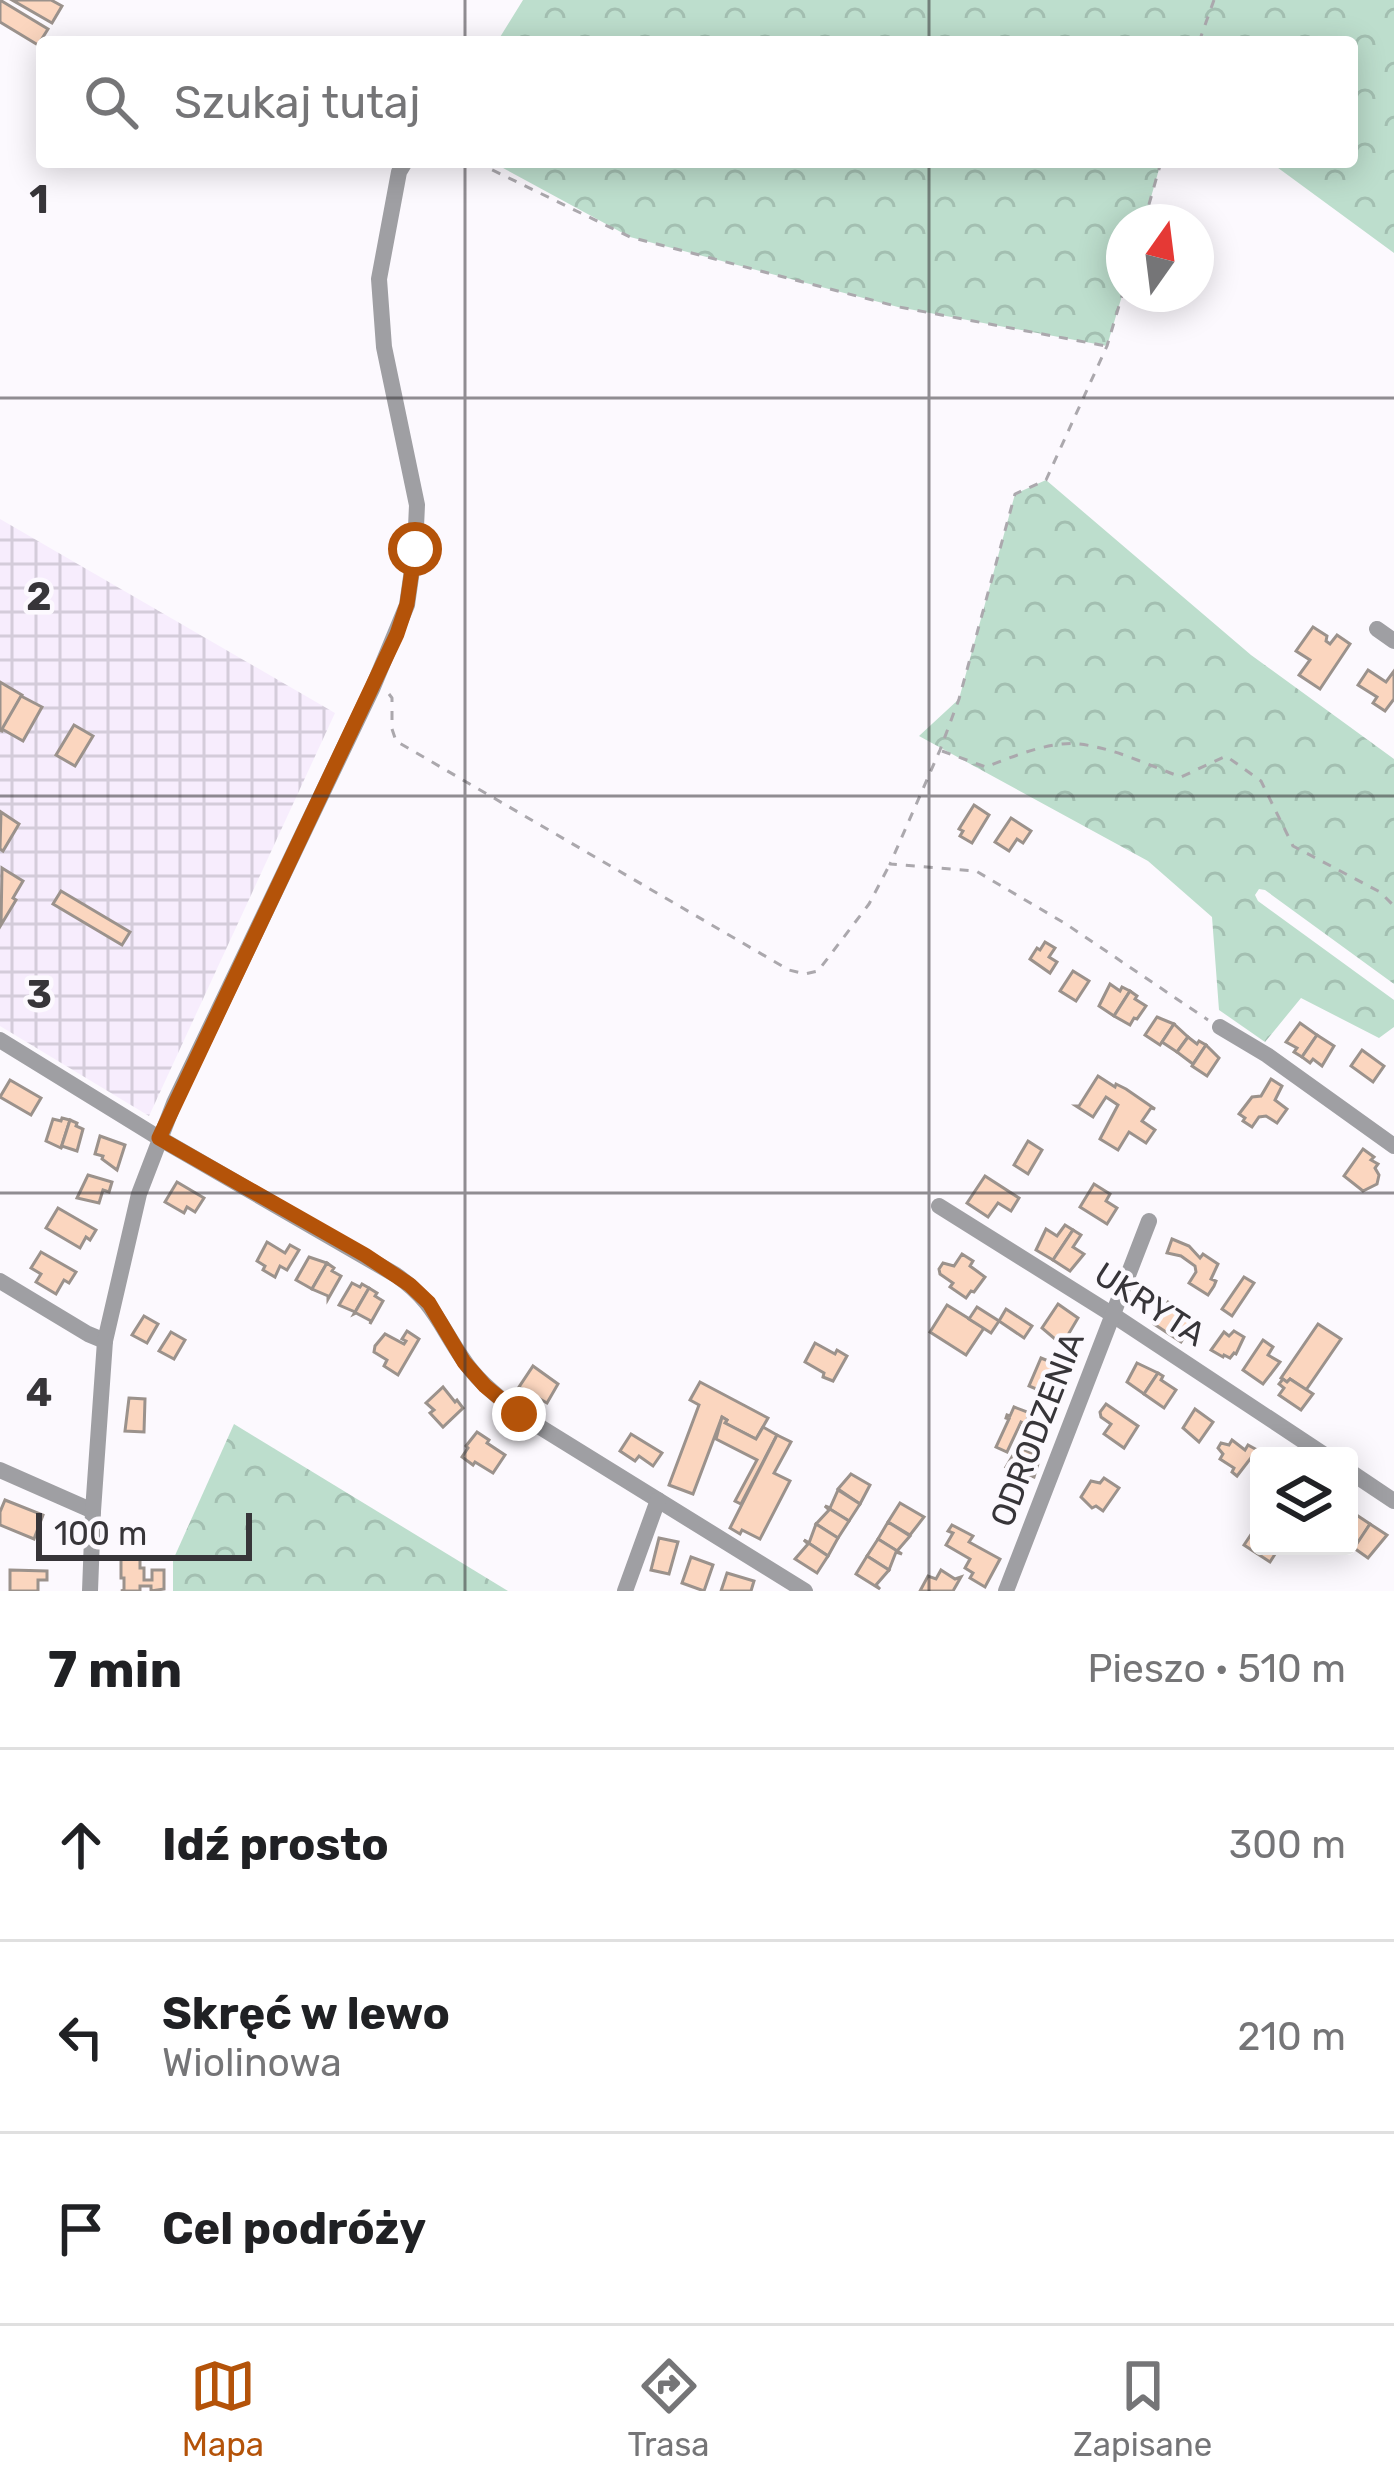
<!DOCTYPE html>
<html lang="pl">
<head>
<meta charset="utf-8">
<style>
	:root { --surface:#fff; --page:#f6f6f6; --text:#202124; --muted:#757577; --line:#e0e0e0; --accent:#b45309 }
	body { margin:0; font-family:Rubik,sans-serif; background:var(--page); color:var(--text) }
	.controls { position:absolute; right:36px; bottom:36px; display:grid; overflow:hidden; border-radius:12px; box-shadow:0 6px 30px #0003 }
	.controls button { width:108px; height:108px; display:grid; place-items:center; padding:0; border:0; border-bottom:3px solid var(--line); background:var(--surface); color:var(--text); font:60px sans-serif }
	.compass { position:absolute; left:1106px; top:204px; width:108px; height:108px; border-radius:50%; background:var(--surface); box-shadow:0 6px 30px #0003; rotate:14deg }
	.scale { position:absolute; left:36px; bottom:30px; width:216px; box-sizing:border-box; padding-left:12px; border:6px solid #373539; border-top:0; font-size:33px; line-height:42px; white-space:nowrap; color:#373539; -webkit-text-stroke:9px #fcf9fe; paint-order:stroke }
	.stop { position:absolute; width:36px; height:36px; margin:-27px; border:9px solid #b45309; border-radius:50%; background:#fff }
	.stop.end { background:#b45309; border-color:#fff; box-shadow:0 3px 12px #0008 }
	.list { margin:0; padding:0; list-style:none }
	h2 { display:flex; justify-content:space-between; align-items:center; height:156px; margin:0; padding:0 48px; font-size:51px }
	h2 small { font-size:39px; font-weight:400; color:var(--muted) }
	.list li { display:grid; grid-template-columns:78px 1fr auto; gap:36px; align-items:center; box-sizing:border-box; height:192px; padding:0 48px; border-top:3px solid var(--line) }
	.list b { display:block; font-size:45px; white-space:nowrap }
	.list p { margin:0; font-size:39px; white-space:nowrap; color:var(--muted) }
	.list em { font-size:39px; font-style:normal; color:var(--muted) }
	.icon { flex:none; width:66px; height:66px; fill:none; stroke:currentColor; stroke-width:2; stroke-linecap:round; stroke-linejoin:round }
	.map { position:relative; flex:none; width:1394px; height:1591px; overflow:hidden }
	.search { position:absolute; background:var(--surface); box-shadow:0 6px 30px #0003; left:36px; right:36px; top:36px; height:132px; display:flex; align-items:center; gap:30px; box-sizing:border-box; padding:0 42px; border-radius:12px; color:var(--muted); font-size:45px }
	.sheet { height:732px; background:var(--surface) }
	nav { display:flex; justify-content:space-around; align-items:center; box-sizing:border-box; height:168px; border-top:3px solid var(--line); background:var(--surface); font-size:33px; color:var(--muted) }
	nav a { display:grid; justify-items:center; gap:6px }
	nav .on { color:var(--accent) }
	.map>svg:first-child { display:block }
	.industrial { fill:url(#industrial-grid) }
	.forest { fill:url(#forest-crowns) }
	.building { fill:#fbd6bf; stroke:#9b928c; stroke-width:3 }
	.lines { fill:none; stroke-linecap:round; stroke-linejoin:round }
	.path { stroke:#aba8ad; stroke-width:3; stroke-dasharray:9 9; stroke-linecap:butt }
	.street { stroke:#9f9fa3; stroke-width:16 }
	.route { stroke:#b45309; stroke-width:15 }
	.grid { fill:none; stroke:#373539; stroke-width:3; stroke-opacity:0.55 }
	.labels { text-anchor:middle; dominant-baseline:central; stroke-width:9; stroke-linejoin:round; paint-order:stroke }
	.street-label { font-size:33px; fill:#373539; stroke:#fcf9fe }
	.grid-label { font-size:39px; text-anchor:middle; font-weight:bold; fill:#373539; stroke:#fcf9fe; stroke-width:9; stroke-linejoin:round; paint-order:stroke }
</style>
</head>
<body>
<div class="map">
<svg width="1394" height="1591" viewBox="0 0 1394 1591">
	<defs>
		<pattern id="industrial-grid" width="8" height="8" patternUnits="userSpaceOnUse" patternTransform="scale(3)"><rect width="8" height="8" fill="#f7edfd"/><path d="M0 4h8M4 0v8" fill="none" stroke="#d4ccda"/></pattern>
		<pattern id="forest-crowns" width="20" height="18" patternUnits="userSpaceOnUse" patternTransform="scale(3)"><rect width="20" height="18" fill="#bddecd"/><path d="M2 6a3 3 0 1 1 6 0M12 15a3 3 0 1 1 6 0" fill="none" stroke="#a3bfb1"/></pattern>
	</defs>
	<rect width="100%" height="100%" fill="#fcf9fe"/>
	<polygon class="industrial" points="0,519 335,713 149,1116 0,1026"/>
	<g class="forest">
		<polygon points="523,0 1394,0 1394,253 1270,162 1352,162 1352,42 497,42"/>
		<polygon points="492,162 1161,162 1144,222 1124,222 1124,289 1107,346 898,307 630,237"/>
		<polygon points="1046,480 1251,655 1394,759 1394,984 1265,890 1259,889 1255,895 1258,901 1394,1000 1394,1027 1379,1038 1301,998 1265,1042 1219,1010 1212,917 1148,861 919,736 959,699 1015,494"/>
		<polygon points="234,1424 508,1591 173,1591 173,1560"/>
	</g>
	<g class="building">
		<polygon points="0,0 48,29 38,45 0,22"/>
		<polygon points="12,0 51,0 62,6 52,23"/>
		<polygon points="1313,627 1327,636 1326,641 1330,644 1337,635 1350,644 1320,689 1299,675 1310,660 1296,651"/>
		<polygon points="1368,670 1386,682 1394,671 1394,699 1385,711 1373,703 1377,697 1358,685"/>
		<polygon points="0,682 22,695 2,731 0,730"/>
		<polygon points="21,696 42,707 23,741 2,729"/>
		<polygon points="74,725 93,736 75,766 56,755"/>
		<polygon points="974,805 989,815 972,843 960,836 963,831 959,829"/>
		<polygon points="1,812 19,824 3,851 0,849"/>
		<polygon points="1011,818 1031,831 1023,843 1017,839 1009,851 995,842"/>
		<polygon points="2,868 23,881 13,898 16,900 1,925"/>
		<polygon points="61,891 130,932 122,945 53,904"/>
		<polygon points="1045,942 1055,948 1049,957 1057,962 1050,973 1030,959 1037,948 1040,950"/>
		<polygon points="1073,971 1089,981 1076,1001 1060,991"/>
		<polygon points="1110,984 1120,991 1122,987 1130,991 1114,1016 1099,1006"/>
		<polygon points="1130,991 1137,996 1135,999 1146,1006 1137,1019 1134,1018 1130,1025 1114,1016"/>
		<polygon points="1157,1017 1174,1024 1160,1045 1145,1035"/>
		<polygon points="1300,1023 1317,1035 1302,1057 1294,1052 1297,1048 1286,1042"/>
		<polygon points="1174,1024 1188,1037 1177,1052 1162,1042"/>
		<polygon points="1317,1035 1334,1046 1322,1066 1313,1059 1310,1063 1302,1057"/>
		<polygon points="1188,1037 1197,1044 1199,1041 1206,1045 1193,1064 1177,1052"/>
		<polygon points="1206,1045 1219,1058 1207,1076 1192,1066"/>
		<polygon points="1362,1050 1384,1066 1373,1082 1351,1066"/>
		<polygon points="1098,1076 1115,1087 1116,1084 1126,1089 1155,1109 1151,1108 1142,1121 1155,1130 1146,1143 1129,1132 1118,1150 1100,1139 1118,1105 1106,1097 1093,1117 1076,1106 1079,1106"/>
		<polygon points="1271,1079 1282,1086 1275,1100 1287,1109 1277,1123 1266,1116 1259,1117 1252,1127 1243,1121 1245,1118 1239,1114 1252,1097 1261,1096"/>
		<polygon points="10,1080 41,1098 31,1115 0,1097"/>
		<polygon points="62,1118 70,1120 61,1148 46,1141 53,1119 61,1121"/>
		<polygon points="70,1120 77,1123 76,1126 83,1129 77,1151 62,1146 61,1148"/>
		<polygon points="100,1136 125,1145 117,1170 102,1159 103,1156 95,1154"/>
		<polygon points="1028,1141 1042,1150 1028,1174 1014,1165"/>
		<polygon points="1363,1149 1374,1157 1371,1160 1378,1164 1375,1168 1379,1175 1377,1184 1363,1191 1344,1176"/>
		<polygon points="88,1175 112,1182 109,1192 103,1190 99,1203 77,1198"/>
		<polygon points="985,1176 1019,1198 1011,1211 998,1203 988,1217 967,1203"/>
		<polygon points="177,1182 204,1198 195,1212 187,1207 184,1213 165,1202"/>
		<polygon points="1094,1184 1110,1194 1106,1201 1117,1208 1107,1224 1080,1207"/>
		<polygon points="58,1208 96,1230 90,1240 86,1237 80,1248 46,1228"/>
		<polygon points="1065,1225 1073,1230 1053,1260 1036,1250 1046,1229 1057,1236"/>
		<polygon points="1073,1230 1081,1235 1073,1247 1084,1254 1070,1271 1053,1260"/>
		<polygon points="1172,1239 1189,1246 1200,1258 1203,1254 1218,1264 1211,1279 1216,1281 1214,1286 1208,1295 1189,1283 1196,1272 1195,1266 1181,1256 1167,1253"/>
		<polygon points="267,1242 285,1253 290,1245 299,1250 287,1270 280,1266 275,1277 263,1270 265,1266 257,1261"/>
		<polygon points="41,1252 76,1272 69,1283 64,1280 56,1294 36,1282 41,1274 31,1268"/>
		<polygon points="962,1254 973,1261 970,1266 985,1277 974,1292 971,1291 966,1298 950,1287 953,1283 940,1274 939,1269 943,1263 954,1266"/>
		<polygon points="309,1257 327,1263 312,1289 296,1280"/>
		<polygon points="327,1263 334,1268 332,1271 341,1276 328,1299 328,1296 312,1289"/>
		<polygon points="1244,1277 1254,1283 1232,1316 1222,1309"/>
		<polygon points="352,1283 360,1287 362,1284 369,1288 354,1314 355,1312 339,1305"/>
		<polygon points="369,1288 377,1293 375,1296 383,1301 370,1324 371,1321 356,1313 354,1314"/>
		<polygon points="1168,1302 1195,1320 1181,1342 1154,1324"/>
		<polygon points="1058,1304 1078,1318 1062,1345 1042,1328"/>
		<polygon points="947,1305 984,1328 966,1355 930,1332"/>
		<polygon points="977,1307 999,1321 991,1333 969,1319"/>
		<polygon points="1006,1309 1032,1326 1024,1338 999,1321"/>
		<polygon points="144,1316 158,1324 147,1343 132,1335"/>
		<polygon points="1318,1324 1341,1339 1306,1390 1290,1379 1287,1382 1281,1378"/>
		<polygon points="407,1331 419,1339 398,1375 384,1366 387,1360 374,1352 375,1346 385,1334 404,1344 406,1341 402,1339"/>
		<polygon points="1234,1331 1244,1337 1236,1354 1234,1353 1230,1358 1224,1355 1223,1357 1211,1350 1224,1332 1229,1336"/>
		<polygon points="171,1332 185,1340 174,1359 159,1351"/>
		<polygon points="1263,1340 1273,1347 1268,1355 1280,1362 1263,1384 1243,1370"/>
		<polygon points="815,1343 835,1354 837,1350 847,1356 833,1381 823,1377 824,1373 805,1362"/>
		<polygon points="1041,1358 1051,1362 1049,1366 1058,1370 1048,1394 1029,1386"/>
		<polygon points="1137,1363 1158,1373 1144,1394 1127,1382"/>
		<polygon points="533,1366 558,1384 547,1403 519,1387"/>
		<polygon points="1158,1373 1163,1376 1161,1380 1176,1390 1164,1408 1144,1394"/>
		<polygon points="1283,1379 1287,1382 1290,1379 1313,1394 1301,1410 1279,1395 1284,1388 1279,1384"/>
		<polygon points="700,1382 768,1418 756,1439 725,1423 727,1420 722,1417 693,1494 669,1485 699,1405 690,1400"/>
		<polygon points="443,1387 455,1402 457,1400 463,1408 443,1427 430,1413 434,1410 426,1403"/>
		<polygon points="129,1398 145,1399 144,1432 125,1431"/>
		<polygon points="1106,1404 1138,1426 1124,1448 1104,1434 1111,1424 1101,1417 1100,1412"/>
		<polygon points="1014,1407 1030,1413 1025,1424 1021,1422 1007,1452 996,1447 1009,1419 1006,1418 1007,1415 1010,1416"/>
		<polygon points="1195,1409 1213,1422 1199,1442 1183,1428"/>
		<polygon points="722,1417 727,1420 725,1423 756,1439 763,1427 777,1435 741,1504 735,1501 757,1460 716,1439"/>
		<polygon points="477,1432 489,1440 487,1443 505,1455 493,1473 475,1462 473,1465 462,1457 468,1448 466,1446"/>
		<polygon points="631,1434 662,1453 653,1466 639,1456 635,1461 620,1451"/>
		<polygon points="777,1435 791,1442 774,1473 790,1481 760,1539 742,1530 740,1534 730,1528"/>
		<polygon points="1232,1440 1245,1450 1248,1445 1257,1450 1237,1476 1232,1472 1234,1468 1220,1459 1223,1454 1218,1448 1221,1443 1229,1445"/>
		<polygon points="1018,1447 1040,1457 1034,1477 1006,1467"/>
		<polygon points="851,1474 870,1485 860,1504 838,1489"/>
		<polygon points="1104,1478 1119,1488 1103,1511 1096,1506 1092,1508 1081,1497 1091,1481 1100,1483"/>
		<polygon points="838,1490 860,1504 849,1521 825,1506 830,1508"/>
		<polygon points="5,1500 43,1515 34,1539 0,1525 0,1512"/>
		<polygon points="900,1503 924,1517 910,1535 888,1522"/>
		<polygon points="825,1506 849,1521 838,1538 816,1524 829,1510"/>
		<polygon points="1352,1512 1370,1524 1356,1546 1349,1542 1349,1517"/>
		<polygon points="888,1522 910,1536 897,1551 878,1539"/>
		<polygon points="816,1524 838,1538 828,1556 804,1540 809,1543"/>
		<polygon points="1370,1524 1387,1535 1368,1558 1354,1548"/>
		<polygon points="952,1525 973,1536 969,1542 1000,1559 985,1587 970,1578 973,1573 965,1568 970,1559 946,1545 953,1533 948,1531"/>
		<polygon points="1256,1527 1259,1529 1259,1546 1269,1546 1277,1551 1270,1562 1244,1545"/>
		<polygon points="659,1538 678,1542 669,1574 651,1570"/>
		<polygon points="878,1539 902,1554 896,1552 889,1570 867,1556"/>
		<polygon points="804,1540 828,1556 817,1573 795,1559 808,1544"/>
		<polygon points="867,1556 889,1570 876,1585 880,1589 856,1574"/>
		<polygon points="691,1557 713,1565 704,1591 682,1583"/>
		<polygon points="121,1559 140,1559 140,1568 144,1568 144,1580 152,1580 152,1570 164,1570 164,1589 151,1591 151,1586 140,1586 140,1591 121,1591 124,1590 124,1578 121,1578"/>
		<polygon points="10,1570 47,1571 47,1580 38,1580 38,1591 10,1591"/>
		<polygon points="941,1570 955,1579 961,1577 953,1591 920,1591 928,1576 936,1579"/>
		<polygon points="727,1573 754,1581 751,1591 721,1591"/>
	</g>
	<g class="lines">
		<g class="path">
			<polyline points="1199,42 1214,0"/>
			<polyline points="476,162 630,237 899,307 1106,346"/>
			<polyline points="1144,222 1161,162"/>
			<polyline points="1124,289 1107,346 1046,480 1015,494 959,699 940,750 890,864 976,871 1066,924 1208,1020"/>
			<polyline points="389,694 392,698 392,729 396,741 789,970 805,974 818,971 869,904 890,864"/>
			<path d="M942,751l44,16c25,-10 67,-27 93,-23 35,4 69,21 102,33l45,-21 35,25 32,65 87,46 14,14"/>
		</g>
		<g class="street">
			<polyline points="1377,629 1394,641"/>
			<polyline points="1220,1027 1267,1055 1394,1146"/>
			<path d="M0,1040l159,98 237,137c37,26 43,49 67,84 14,22 36,38 56,55l286,177"/>
			<polyline points="939,1206 1113,1315 1326,1456"/>
			<polyline points="0,1281 88,1334 105,1341"/>
			<polyline points="0,1470 93,1511"/>
			<polyline points="1349,1471 1394,1501"/>
			<polyline points="90,1591 93,1511 105,1341 139,1194 174,1103 373,687 407,605 415,549 417,505 384,347 379,279 399,172 405,162"/>
			<polyline points="625,1591 658,1500"/>
			<polyline points="1006,1591 1149,1221"/>
		</g>
	</g>
	<g class="lines">
		<polyline class="route" points="415,549 407,604 397,634 159,1138 365,1255 410,1285 429,1303 464,1362 485,1386 519,1414"/>
	</g>
	<path class="grid" d="M465,0v42M929,0v42M465,162v1429M929,162v1429M0,398h1394M0,796h1394M0,1193h1394"/>
	<g class="labels">
		<g class="street-label">
			<text transform="translate(1150 1304) rotate(33)">UKRYTA</text>
			<text transform="translate(1037 1429) rotate(-69)">ODRODZENIA</text>
		</g>
	</g>
	<g class="grid-label">
		<text x="39" y="213">1</text>
		<text x="39" y="610">2</text>
		<text x="39" y="1008">3</text>
		<text x="39" y="1406">4</text>
	</g>
</svg>
<div class="controls">
<button><svg class="icon" aria-label="layers" viewBox="0 0 24 24"><path d="M12 4l9 5-9 5-9-5zM3 14l9 5 9-5"/></svg></button>
</div>
<svg class="compass" viewBox="-18 -18 36 36"><path d="M0-13l5 13h-10z" fill="#e53935"/><path d="M0 13l5-13h-10z" fill="#757577"/></svg>
<div class="scale">100 m</div>
<div class="stop" style="left:415px;top:549px"></div>
<div class="stop end" style="left:519px;top:1414px"></div>
<div class="search"><svg class="icon" aria-label="search" viewBox="0 0 24 24"><circle cx="10" cy="10" r="6"/><path d="M15 15l6 6"/></svg>Szukaj tutaj</div>
</div>
<section class="sheet">
<h2>7 min<small>Pieszo · 510 m</small></h2>
<ul class="list">
<li><svg class="icon" aria-label="ahead" viewBox="0 0 24 24"><path d="M12 20V5M6 11l6-6 6 6"/></svg><div><b>Idź prosto</b></div><em>300 m</em></li>
<li><svg class="icon" aria-label="left" viewBox="0 0 24 24"><path d="M17 20v-9H6M10 6l-5 5 5 5"/></svg><div><b>Skręć w lewo</b><p>Wiolinowa</p></div><em>210 m</em></li>
<li><svg class="icon" aria-label="arrive" viewBox="0 0 24 24"><path d="M6 21V4h12l-3 4 3 4H6"/></svg><div><b>Cel podróży</b></div></li>
</ul>
</section>
<nav>
<a class="on"><svg class="icon" aria-label="map" viewBox="0 0 24 24"><path d="M3 6l6-2 6 2 6-2v14l-6 2-6-2-6 2zM9 4v14M15 6v14"/></svg>Mapa</a>
<a><svg class="icon" aria-label="directions" viewBox="0 0 24 24"><path d="M12 3l9 9-9 9-9-9zM9 14v-3h6M13 9l2 2-2 2"/></svg>Trasa</a>
<a><svg class="icon" aria-label="saved" viewBox="0 0 24 24"><path d="M7 4h10v16l-5-4-5 4z"/></svg>Zapisane</a>
</nav>
</body>
</html>
